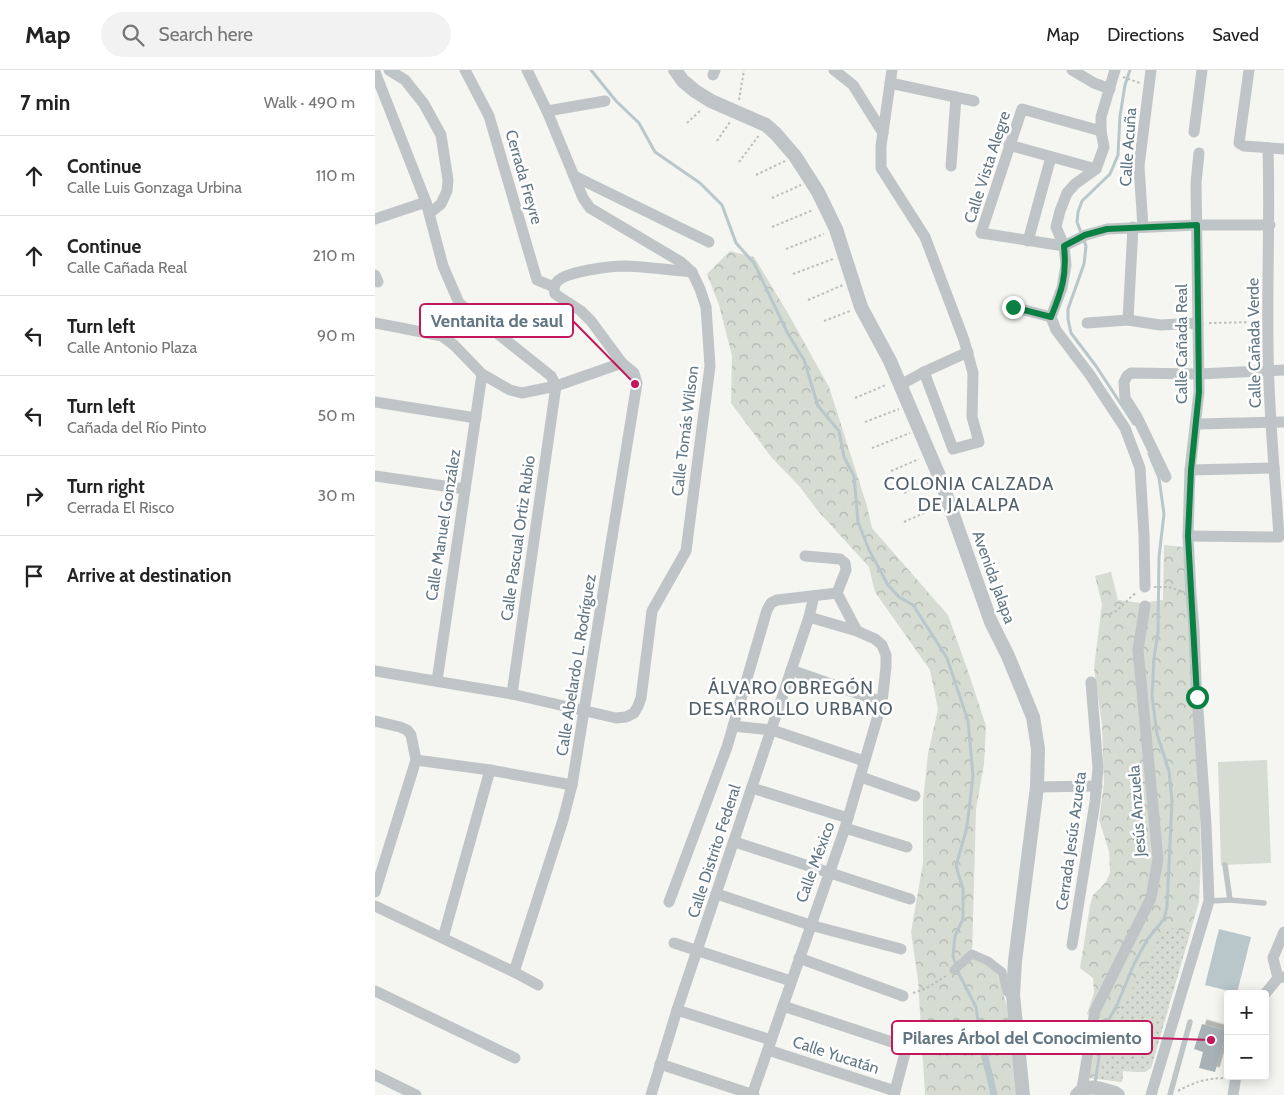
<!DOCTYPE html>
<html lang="en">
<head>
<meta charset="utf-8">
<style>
	:root { --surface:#fff; --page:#f2f2f2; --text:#222; --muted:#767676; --line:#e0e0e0 }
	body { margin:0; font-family:Cabin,sans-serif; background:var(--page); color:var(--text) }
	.controls { position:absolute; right:15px; bottom:15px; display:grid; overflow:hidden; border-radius:5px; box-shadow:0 2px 12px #0003 }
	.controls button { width:45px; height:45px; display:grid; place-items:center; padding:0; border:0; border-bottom:1px solid var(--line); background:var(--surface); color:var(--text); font:25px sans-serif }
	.stop { position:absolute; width:15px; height:15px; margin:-11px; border:4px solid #0b8043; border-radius:50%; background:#fff }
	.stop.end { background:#0b8043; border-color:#fff; box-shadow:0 1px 5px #0008 }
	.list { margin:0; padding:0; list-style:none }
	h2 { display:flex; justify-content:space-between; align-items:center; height:65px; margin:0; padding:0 20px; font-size:21px }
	h2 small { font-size:16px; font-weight:400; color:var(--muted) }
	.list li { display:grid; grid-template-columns:32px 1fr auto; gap:15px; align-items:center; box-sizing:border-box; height:80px; padding:0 20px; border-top:1px solid var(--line) }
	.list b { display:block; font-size:19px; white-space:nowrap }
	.list p { margin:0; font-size:16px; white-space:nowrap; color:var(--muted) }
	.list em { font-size:16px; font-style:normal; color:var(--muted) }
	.icon { flex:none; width:28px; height:28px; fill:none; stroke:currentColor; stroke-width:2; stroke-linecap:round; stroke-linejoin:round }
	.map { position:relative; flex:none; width:909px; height:1025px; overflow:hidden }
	header { display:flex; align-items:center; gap:30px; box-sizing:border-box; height:70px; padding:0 25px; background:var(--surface); border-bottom:1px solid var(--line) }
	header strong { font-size:24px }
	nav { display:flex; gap:28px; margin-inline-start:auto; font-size:18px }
	.search { width:350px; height:45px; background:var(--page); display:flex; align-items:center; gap:12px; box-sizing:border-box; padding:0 18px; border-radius:28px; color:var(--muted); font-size:19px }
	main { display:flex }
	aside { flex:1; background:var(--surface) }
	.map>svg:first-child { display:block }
	.grass { fill:#d6dcd2 }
	.forest { fill:url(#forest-crowns) }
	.park { fill:url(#park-dots) }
	.water { fill:#b9c7cb }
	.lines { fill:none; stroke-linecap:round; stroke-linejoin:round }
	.stream { stroke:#b9c7cb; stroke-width:3 }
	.building { fill:#a8b2b6; filter:url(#shadow) }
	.path { stroke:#bbbec0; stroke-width:2; stroke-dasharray:2.5 2.5; stroke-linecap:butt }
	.service { stroke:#bfc5c7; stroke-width:5.5 }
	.pedestrian { stroke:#bfc5c7; stroke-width:9 }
	.minor { stroke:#bfc5c7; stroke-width:11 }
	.tertiary { stroke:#bfc5c7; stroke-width:14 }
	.route { stroke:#0b8043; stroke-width:6 }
	.labels { text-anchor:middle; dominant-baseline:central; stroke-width:5; stroke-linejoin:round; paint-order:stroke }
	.street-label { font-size:16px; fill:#627783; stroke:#fff }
	.neighbourhood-label { font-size:18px; letter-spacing:1px; fill:#515f68; stroke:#fff }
	.leader { fill:none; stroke:#c2185b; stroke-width:2 }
	.callout-dot { fill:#c2185b; stroke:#fff; stroke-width:2 }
	.callout { fill:#fff; stroke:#c2185b; stroke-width:2 }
	.callout-label { font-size:18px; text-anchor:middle; font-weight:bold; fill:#627783 }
</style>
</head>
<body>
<header>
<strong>Map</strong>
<div class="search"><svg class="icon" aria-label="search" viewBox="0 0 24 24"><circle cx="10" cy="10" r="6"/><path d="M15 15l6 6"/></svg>Search here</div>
<nav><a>Map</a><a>Directions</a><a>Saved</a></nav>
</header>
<main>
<aside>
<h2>7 min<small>Walk · 490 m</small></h2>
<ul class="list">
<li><svg class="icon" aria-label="ahead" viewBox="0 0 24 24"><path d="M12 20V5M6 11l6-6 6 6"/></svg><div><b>Continue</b><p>Calle Luis Gonzaga Urbina</p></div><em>110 m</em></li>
<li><svg class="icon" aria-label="ahead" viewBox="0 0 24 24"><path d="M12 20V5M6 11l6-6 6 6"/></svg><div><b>Continue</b><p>Calle Cañada Real</p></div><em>210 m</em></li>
<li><svg class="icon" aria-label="left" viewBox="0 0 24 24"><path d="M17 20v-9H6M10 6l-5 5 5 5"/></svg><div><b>Turn left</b><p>Calle Antonio Plaza</p></div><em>90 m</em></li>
<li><svg class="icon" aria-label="left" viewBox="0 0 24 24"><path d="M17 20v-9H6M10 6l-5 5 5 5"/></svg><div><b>Turn left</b><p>Cañada del Río Pinto</p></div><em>50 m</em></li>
<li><svg class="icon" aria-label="right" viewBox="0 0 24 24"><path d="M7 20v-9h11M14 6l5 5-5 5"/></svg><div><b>Turn right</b><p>Cerrada El Risco</p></div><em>30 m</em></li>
<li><svg class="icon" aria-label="arrive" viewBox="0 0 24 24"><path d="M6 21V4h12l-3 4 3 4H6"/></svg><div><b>Arrive at destination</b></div></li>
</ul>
</aside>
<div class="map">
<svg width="909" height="1025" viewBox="0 0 909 1025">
	<defs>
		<pattern id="forest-crowns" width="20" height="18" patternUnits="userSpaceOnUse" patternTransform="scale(1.25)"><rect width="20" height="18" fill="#d6dcd2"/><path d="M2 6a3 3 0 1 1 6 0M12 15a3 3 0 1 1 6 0" fill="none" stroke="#b1b7b0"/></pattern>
		<pattern id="park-dots" width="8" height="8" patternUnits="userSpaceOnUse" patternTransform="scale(1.25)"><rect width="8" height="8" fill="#d6dcd2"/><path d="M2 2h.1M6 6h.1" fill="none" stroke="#b1b7b0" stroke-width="1.8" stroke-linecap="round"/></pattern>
		<filter id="shadow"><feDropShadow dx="4.5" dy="-4.5" stdDeviation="0" flood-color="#0004"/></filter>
	</defs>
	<rect width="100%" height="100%" fill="#f5f5f1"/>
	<polygon class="grass" points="892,690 896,793 846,795 843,692"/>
	<g class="forest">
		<path d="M355,181l24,6 35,58 40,72 38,119 5,22 76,87 22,62 16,49 -2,38 -8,45 -4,145 25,19 12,40 10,82h-21l-18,-74 -5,2c3,25 13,48 15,72h-65l-7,-115 -7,-48 12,-69v-62l5,-47 10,-45 -8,-39 -55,-78 -6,-25 -51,-56 -18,-24 -28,-29 -41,-55 1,-47 -13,-51 -12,-31z"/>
		<polygon points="789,475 808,477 823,665 826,791 824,832 776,998 770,1002 748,1001 747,1012 714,1008 726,950 712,944 719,923 718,908 705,898 715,836 718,825 731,812 735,803 734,781 724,750 729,713 727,655 719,598 727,534 720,506 736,502 743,530 766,533 788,530"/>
	</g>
	<polygon class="park" points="790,856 815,863 776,998 770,1002 748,1001 747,1012 726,1009 731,973 737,950 758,917"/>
	<g class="water">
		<polygon points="844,859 876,867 862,923 830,915"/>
		<path d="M602,950l3,1 18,74h-8c-1,-17 -19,-63 -13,-75z"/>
	</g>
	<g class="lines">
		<g class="stream">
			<polyline points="216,0 241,31 264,53 280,82 325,113 347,135 361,173 379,193 413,264 429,290 443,336 464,361 469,387 479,406 483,452 494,480 513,515 524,527 538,535 572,588 593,651 598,706 592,757 581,796 588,819 588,849 580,866 578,886 584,904 601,937 603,952"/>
			<polyline points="755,0 750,15 745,46 743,85 735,104 707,131 703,142 702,152 711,176 709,194 693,239 693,249 696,263 721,296 759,354"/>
			<polyline points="720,1013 728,962 733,951 742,935 759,894 772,870 789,849 792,837 797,731 794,701 782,664 777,626 779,588 783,562 784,487 789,444 784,408 774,384"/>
		</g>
	</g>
	<polygon class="building" points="827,954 852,961 840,1002 824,998 828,982 819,979"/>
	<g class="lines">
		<g class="path">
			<polyline points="748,7 765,13"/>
			<polyline points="364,30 369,0"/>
			<polyline points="312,53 326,40"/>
			<polyline points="342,71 355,52"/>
			<polyline points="364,92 385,64"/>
			<polyline points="381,105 410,91"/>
			<polyline points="397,128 426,115"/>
			<polyline points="397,157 438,140"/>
			<polyline points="411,179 449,164"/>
			<polyline points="418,204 458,189"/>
			<polyline points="433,230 468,215"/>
			<polyline points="449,251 475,241"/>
			<polyline points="834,253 882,252"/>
			<polyline points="480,328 511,315"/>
			<polyline points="490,352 524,339"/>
			<polyline points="497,378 535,363"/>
			<polyline points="516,401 544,389"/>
			<polyline points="529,423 553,413"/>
			<polyline points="529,452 562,437"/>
			<polyline points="779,517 794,517 806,521"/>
			<path d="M735,544c11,-4 16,-14 26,-21"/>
			<polyline points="538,923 550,919 571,906"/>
			<path d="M803,1021c16,-9 30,-13 48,-13"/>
		</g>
		<g class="service">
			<polyline points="855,830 889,833"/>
			<polyline points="834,831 855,830 850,795"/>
			<polyline points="795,1025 815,952"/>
		</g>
		<polyline class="pedestrian" points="579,900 597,884 613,891 627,902 632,922 638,925"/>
		<g class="minor">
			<polyline points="14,0 30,10 49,34 66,65 73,110 72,121 66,134 55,143"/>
			<polyline points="90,0 114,46 162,210 179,217"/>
			<polyline points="459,0 478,15 508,63"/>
			<polyline points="517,0 506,76 506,98 550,167 589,270 598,303 597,347 604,372 578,379 549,302"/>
			<polyline points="697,0 719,13 735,19"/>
			<polyline points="740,0 726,47 726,61 729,77 721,99 700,114 692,123 685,141 681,157 689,176 691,195 687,218 676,247 681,260 715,305 750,358 765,398 769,465 770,517"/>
			<polyline points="874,0 864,73 869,76 909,79"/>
			<polyline points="0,2 51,132 68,196 84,233 176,306 181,316 137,624"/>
			<polyline points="338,5 340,0"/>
			<polyline points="515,13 599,31"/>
			<polyline points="172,41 230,31"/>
			<polyline points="726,61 647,39 606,163 689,176 711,165 732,159 822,155 895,155"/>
			<polyline points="819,62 827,0"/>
			<polyline points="634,75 721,99"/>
			<polyline points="576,96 581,27"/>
			<polyline points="199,106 334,172"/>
			<polyline points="0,149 51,132"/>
			<polyline points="768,157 764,96 776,0"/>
			<polyline points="653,171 676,87"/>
			<polyline points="0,205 3,212"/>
			<polyline points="638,237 676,247"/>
			<polyline points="753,250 758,157"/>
			<polyline points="0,253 67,266 79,275 107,304 135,320 147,323 181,316 247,293"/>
			<polyline points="712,253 753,250 785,255 823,253"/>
			<polyline points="525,315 549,302 593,282"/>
			<polyline points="0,332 101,348"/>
			<polyline points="821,354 909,352"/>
			<polyline points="815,400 899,398"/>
			<polyline points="0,406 90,419"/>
			<polyline points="791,407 762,347 750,328 749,312 752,306 756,303 824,304 909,300"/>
			<path d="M813,466l91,1c-4,-64 -11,-129 -11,-194 -1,-65 2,-130 0,-195"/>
			<polyline points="430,486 465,489 470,493 471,500 462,523"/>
			<polyline points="462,523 482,561"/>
			<polyline points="416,600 507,632"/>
			<polyline points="0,601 137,624 241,648 251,647 259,643 263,636 266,628 277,541 311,481 335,296 331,237 325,219 317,202 306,192 215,138 208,128 172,41 152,0"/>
			<polyline points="62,611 107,304"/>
			<polyline points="0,651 25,657 32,660 36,665 41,690 0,822"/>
			<polyline points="358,656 397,660 489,691"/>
			<polyline points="41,690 115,700 197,715"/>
			<polyline points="486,707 540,726"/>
			<polyline points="662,717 722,716"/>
			<polyline points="377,718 473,748"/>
			<polyline points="470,758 532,777"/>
			<polyline points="360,772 535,829"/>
			<polyline points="342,824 435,855 526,879"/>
			<polyline points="294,832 352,677 392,540 396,533 402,530 462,523"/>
			<polyline points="0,836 139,902 163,915"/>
			<polyline points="68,868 115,700"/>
			<polyline points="299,873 416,911"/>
			<polyline points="697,875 720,732 723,698 716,612"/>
			<polyline points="424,888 528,926"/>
			<path d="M139,902l49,-152 9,-35 65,-402 -3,-10 -12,-10 -31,-42 -10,-10 -26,-17c-1,-4 -2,-7 1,-11 8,-12 56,-17 70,-17 22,1 44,4 66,6"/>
			<polyline points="903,908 898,888 909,862"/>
			<polyline points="0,921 140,988"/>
			<polyline points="890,924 903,908 909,907"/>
			<polyline points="408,936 523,974 528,977 530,983 519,1025"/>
			<polyline points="302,940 396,970"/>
			<polyline points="393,980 520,1021"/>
			<polyline points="285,994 379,1025"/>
			<polyline points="0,1005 41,1025"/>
			<polyline points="707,1019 720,941 776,828 783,789 763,580 770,536"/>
			<polyline points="276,1025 302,940 434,547 439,526"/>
			<polyline points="377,1025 470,758 507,632 511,597 511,585 507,575 500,569 482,561 434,547"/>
			<polyline points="776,1025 834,831 831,754 821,612 819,559 816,524 813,466 815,400 824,322 821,113 824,83"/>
			<polyline points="858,1025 861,1006"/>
		</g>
		<g class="tertiary">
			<polyline points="300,0 308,11 320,21 336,31 391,55 401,64 420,86 443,122 461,159 486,237 515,291 565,408 616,552 633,586 658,647 663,679 662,717 640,891 638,925 648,1025"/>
			<path d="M702,1025c11,-13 24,-6 38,-2l3,2"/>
		</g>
	</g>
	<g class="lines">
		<path class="route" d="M638,237l38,10c11,-27 16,-41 13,-71l21,-11 22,-6 90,-4 2,167 -8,78 -3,66 9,161"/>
	</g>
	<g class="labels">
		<g class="street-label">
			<text transform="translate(753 77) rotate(-86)">Calle Acuña</text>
			<text transform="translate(612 97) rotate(-72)">Calle Vista Alegre</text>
			<text transform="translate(149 107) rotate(74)">Cerrada Freyre</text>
			<text transform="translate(879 273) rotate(-91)">Calle Cañada Verde</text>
			<text transform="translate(806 274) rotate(-90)">Calle Cañada Real</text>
			<text transform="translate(310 361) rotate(-83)">Calle Tomás Wilson</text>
			<text transform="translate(68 455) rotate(-81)">Calle Manuel González</text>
			<text transform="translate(143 468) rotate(-82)">Calle Pascual Ortiz Rubio</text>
			<text transform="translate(619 507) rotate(70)">Avenida Jalapa</text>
			<text transform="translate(201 595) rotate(-81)">Calle Abelardo L. Rodríguez</text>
			<text transform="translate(762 741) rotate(-94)">Jesús Anzuela</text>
			<text transform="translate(696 771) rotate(-82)">Cerrada Jesús Azueta</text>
			<text transform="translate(339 781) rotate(-72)">Calle Distrito Federal</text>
			<text transform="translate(440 792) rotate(-70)">Calle México</text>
			<text transform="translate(461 985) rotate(18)">Calle Yucatán</text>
		</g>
		<g class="neighbourhood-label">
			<text x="594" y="414">COLONIA CALZADA<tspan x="594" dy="21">DE JALALPA</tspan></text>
			<text x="416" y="618">ÁLVARO OBREGÓN<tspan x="416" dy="21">DESARROLLO URBANO</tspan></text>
		</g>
	</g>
	<path class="leader" d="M260 314L198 251M836 970L777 968"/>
	<g class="callout-dot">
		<circle cx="260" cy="314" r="5"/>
		<circle cx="836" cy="970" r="5"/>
	</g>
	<g class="callout">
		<rect x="45" y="234" width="153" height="33" rx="5"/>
		<rect x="517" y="951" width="260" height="33" rx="5"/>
	</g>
	<g class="callout-label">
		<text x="122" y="257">Ventanita de saul</text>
		<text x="647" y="974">Pilares Árbol del Conocimiento</text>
	</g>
</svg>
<div class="controls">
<button>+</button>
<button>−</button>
</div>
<div class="stop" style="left:822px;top:627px"></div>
<div class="stop end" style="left:638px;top:237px"></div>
</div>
</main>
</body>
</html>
